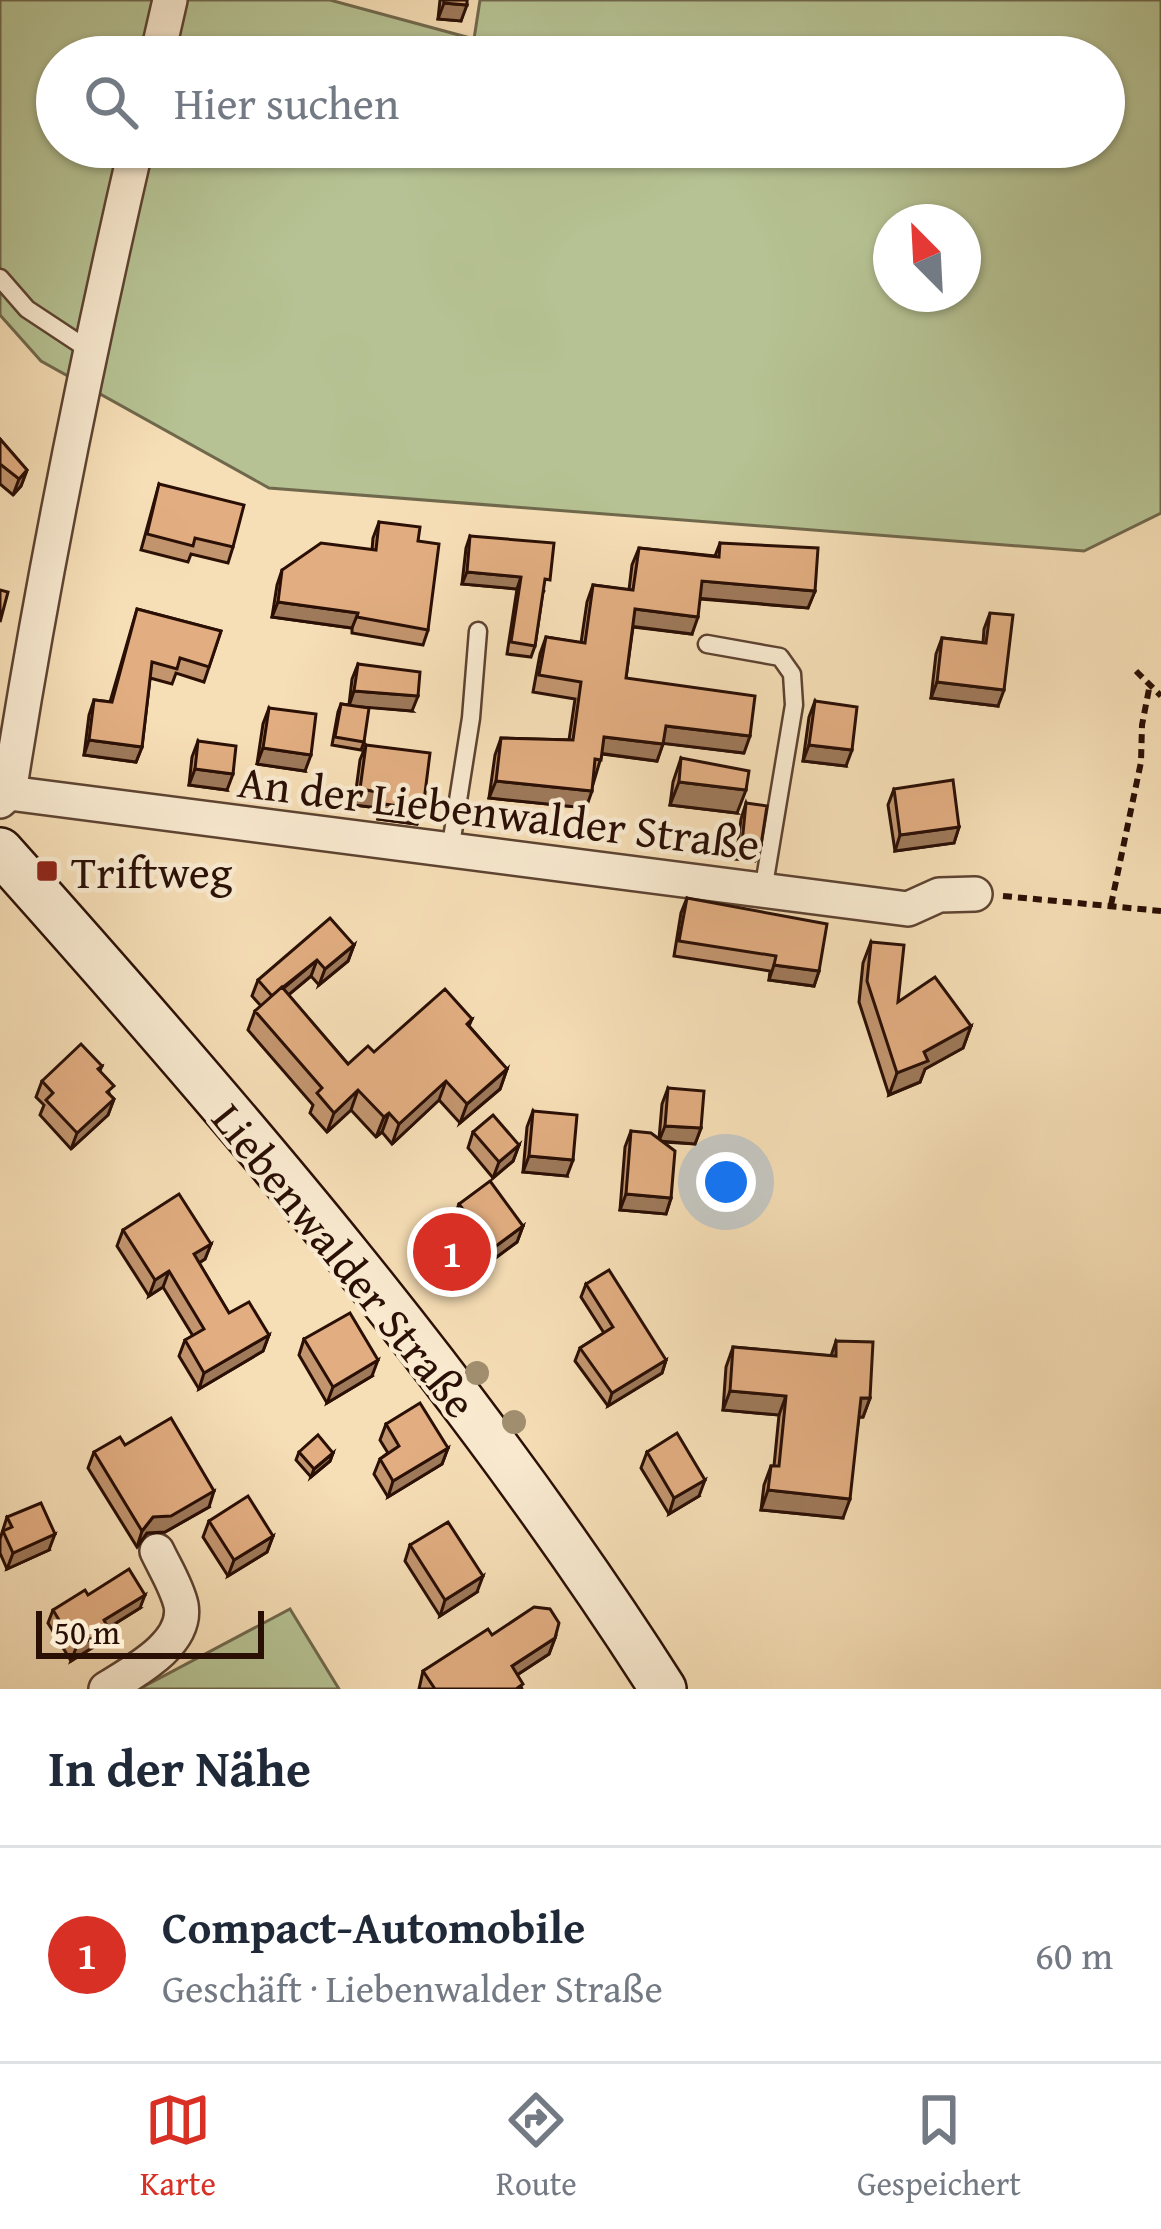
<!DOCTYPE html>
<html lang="de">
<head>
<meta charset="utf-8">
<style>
	:root { --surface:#fff; --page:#f6f6f7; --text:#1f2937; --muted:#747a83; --line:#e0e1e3; --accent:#d93025 }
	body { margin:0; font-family:"Gentium Book Plus",serif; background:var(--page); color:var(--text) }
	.compass { position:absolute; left:873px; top:204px; width:108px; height:108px; border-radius:50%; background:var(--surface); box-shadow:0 3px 9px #0004; rotate:336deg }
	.scale { position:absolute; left:36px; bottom:30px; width:228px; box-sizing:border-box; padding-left:12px; border:6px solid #2a0f05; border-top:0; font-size:33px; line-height:42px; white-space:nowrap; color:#2a0f05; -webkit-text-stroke:9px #f9ead0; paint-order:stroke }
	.you { position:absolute; left:726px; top:1182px; width:42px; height:42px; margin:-30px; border:9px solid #fff; border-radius:50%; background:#1a73e8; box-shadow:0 0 0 18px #1a73e833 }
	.badge { display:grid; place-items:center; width:78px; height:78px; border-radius:50%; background:var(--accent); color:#fff; font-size:39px; font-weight:700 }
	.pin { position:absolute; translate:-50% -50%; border:6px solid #fff; box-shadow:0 3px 12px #0006 }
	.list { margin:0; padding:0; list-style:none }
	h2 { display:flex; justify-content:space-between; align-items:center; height:156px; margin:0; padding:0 48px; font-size:51px }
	h2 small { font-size:39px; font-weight:400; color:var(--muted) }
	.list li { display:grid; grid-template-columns:78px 1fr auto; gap:36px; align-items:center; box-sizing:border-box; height:216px; padding:0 48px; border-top:3px solid var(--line) }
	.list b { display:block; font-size:45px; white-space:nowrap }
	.list p { margin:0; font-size:39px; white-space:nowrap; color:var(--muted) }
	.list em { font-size:39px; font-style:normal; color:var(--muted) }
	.icon { flex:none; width:66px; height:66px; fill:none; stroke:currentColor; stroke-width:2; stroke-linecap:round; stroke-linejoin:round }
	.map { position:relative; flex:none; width:1161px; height:1689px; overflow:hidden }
	.search { position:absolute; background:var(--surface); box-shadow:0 3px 9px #0004; left:36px; right:36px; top:36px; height:132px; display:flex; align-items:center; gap:30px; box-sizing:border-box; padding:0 42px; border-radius:66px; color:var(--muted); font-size:45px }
	.sheet { height:372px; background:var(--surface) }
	nav { display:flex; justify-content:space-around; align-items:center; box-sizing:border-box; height:168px; border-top:3px solid var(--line); background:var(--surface); font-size:33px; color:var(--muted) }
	nav a { display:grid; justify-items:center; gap:6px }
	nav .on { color:var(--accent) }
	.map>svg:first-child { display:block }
	.green { fill:#b6c293; stroke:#70684c; stroke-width:3; fill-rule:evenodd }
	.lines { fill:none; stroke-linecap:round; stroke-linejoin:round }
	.service-casing { stroke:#5d4331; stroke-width:21 }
	.minor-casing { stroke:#5d4331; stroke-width:38 }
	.secondary-casing { stroke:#2a0f05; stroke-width:50 }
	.path { stroke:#2a0f05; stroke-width:6; stroke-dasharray:9 6; stroke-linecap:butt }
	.service { stroke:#f9ead0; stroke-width:16 }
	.minor { stroke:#f9ead0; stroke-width:33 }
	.secondary { stroke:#f9ead0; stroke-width:45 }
	.tree { fill:#a18f70 }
	.wall { fill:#c2956f; stroke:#2a0f05; stroke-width:3 }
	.shaded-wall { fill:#9e795a; stroke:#2a0f05; stroke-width:3 }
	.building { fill:#e1ad81; stroke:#2a0f05; stroke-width:3 }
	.poi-dot { fill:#8f2418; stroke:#f9ead0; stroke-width:4.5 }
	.labels { text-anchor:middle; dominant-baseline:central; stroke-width:9; stroke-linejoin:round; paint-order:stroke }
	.street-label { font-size:45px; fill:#2a0f05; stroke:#f9ead0 }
	.poi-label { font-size:45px; fill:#2a0f05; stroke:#f9ead0; text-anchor:start }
</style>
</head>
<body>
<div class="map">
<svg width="1161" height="1689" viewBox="0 0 1161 1689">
	<rect width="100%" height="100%" fill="#f6deb6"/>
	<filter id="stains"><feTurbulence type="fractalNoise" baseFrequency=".00167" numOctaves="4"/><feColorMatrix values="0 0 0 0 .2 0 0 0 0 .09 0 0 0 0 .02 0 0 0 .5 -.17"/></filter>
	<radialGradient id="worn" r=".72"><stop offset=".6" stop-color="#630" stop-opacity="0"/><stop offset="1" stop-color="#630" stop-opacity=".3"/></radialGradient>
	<g class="green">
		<path d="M0,0h330l144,39 6,-39h681v513l-77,38 -815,-63 -228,-127 -41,-46zM57,57h1047v90h-1047zM891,222h72v72h-72z"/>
		<polygon points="290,1609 339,1689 139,1689"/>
	</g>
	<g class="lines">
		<defs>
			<g id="service">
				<polyline points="0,278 27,309 89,350"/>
				<polyline points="707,644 780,657 792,674 794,705 763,891"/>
				<polyline points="450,851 471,718 478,631"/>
			</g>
			<g id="minor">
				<polyline points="157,57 170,0"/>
				<polyline points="9,793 908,909 939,895 975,894"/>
				<path d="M0,801l9,-8c34,-219 77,-430 127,-646"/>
				<path d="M106,1689c27,-17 82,-45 75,-84 -4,-18 -16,-37 -24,-54"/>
			</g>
			<path id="secondary" d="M0,851c237,265 472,538 663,838"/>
		</defs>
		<use href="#service" class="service-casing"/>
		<use href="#minor" class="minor-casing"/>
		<use href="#secondary" class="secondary-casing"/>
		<g class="path">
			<polyline points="1136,671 1161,696"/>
			<polyline points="1003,896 1161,911"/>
			<polyline points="1111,905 1141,762 1142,725 1150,684"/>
		</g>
		<use href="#service" class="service"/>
		<use href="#minor" class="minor"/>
		<use href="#secondary" class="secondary"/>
	</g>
	<g class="tree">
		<circle cx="477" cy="1373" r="12"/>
		<circle cx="514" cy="1422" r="12"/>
	</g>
	<g class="wall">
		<polygon points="440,0 467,0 461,21 438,19"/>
		<polygon points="0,439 27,470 21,486 13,495 0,484"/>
		<polygon points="159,484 233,547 228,563 191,554 188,562 141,550"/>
		<polygon points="379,522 418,541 428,630 423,645 352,633 352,628 272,617 277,585 282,570 372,550 373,538"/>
		<polygon points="470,536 545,592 543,591 535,646 531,657 507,654 517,589 462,584 466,548"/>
		<polygon points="720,543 815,591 808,608 700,599 692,634 633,627 626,678 744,753 663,743 657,761 602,754 586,808 489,798 495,755 501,738 569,740 575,699 533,692 540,654 546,637 581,643 587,602 593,585 629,590 632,565 639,548 715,556"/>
		<polygon points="137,609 221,631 204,682 176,673 172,684 150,678 142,747 136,762 84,755 89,715 94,700 110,702"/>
		<polygon points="990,613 998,706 931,698 936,654 942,638 983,643 984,629"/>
		<polygon points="358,664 412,711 359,706 364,742 361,750 332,745 338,712 341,704 349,705 352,679"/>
		<polygon points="815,701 846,766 803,761 809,717"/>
		<polygon points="269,708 305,771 257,764 263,724"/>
		<polygon points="198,741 227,790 189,785 192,757"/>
		<polygon points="366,745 423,809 417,824 378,819 379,808 354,805 360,760"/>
		<polygon points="681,758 737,813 670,805 673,782"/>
		<polygon points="894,789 959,827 954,843 895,851 888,805"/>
		<polygon points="746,803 761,845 755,861 736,859 741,819"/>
		<polygon points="687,898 819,971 814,986 769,980 770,971 674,956 681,913"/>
		<polygon points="871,942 898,1002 971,1026 963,1048 925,1069 920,1082 889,1095 859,1002 863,963"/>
		<polygon points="354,945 348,961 319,985 311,976 288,995 348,1064 374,1052 472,1019 469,1026 507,1069 500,1089 460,1123 439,1100 392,1144 382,1132 376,1137 351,1110 327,1132 310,1113 313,1105 248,1030 255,1011 261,1006 252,996 258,980"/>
		<polygon points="102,1066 100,1071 110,1095 114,1099 108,1115 71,1149 40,1115 44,1105 36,1097 42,1081"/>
		<polygon points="668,1088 701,1128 695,1144 663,1142 671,1198 666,1214 620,1210 625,1147 631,1131 659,1139 662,1104"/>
		<polygon points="533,1111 567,1176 523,1172 527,1127"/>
		<polygon points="473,1132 519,1145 513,1161 493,1178 468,1148"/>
		<polygon points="459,1204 523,1226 517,1242 486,1265 453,1220"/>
		<polygon points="123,1230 211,1244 205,1259 199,1263 229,1313 269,1335 263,1351 199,1389 179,1356 185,1340 193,1336 163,1287 149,1296 117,1246"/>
		<polygon points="586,1284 666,1360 662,1373 608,1406 575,1361 580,1348 604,1333 581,1297"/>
		<polygon points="304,1339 372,1376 327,1403 299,1355"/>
		<polygon points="836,1341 870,1398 863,1417 859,1417 843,1518 761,1510 764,1485 771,1466 774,1466 779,1415 723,1410 726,1367 733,1347 831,1356"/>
		<polygon points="386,1424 448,1448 442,1464 388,1497 374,1474 380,1459 388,1453 380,1440"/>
		<polygon points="125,1445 209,1507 165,1532 147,1533 137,1547 88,1468 94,1452"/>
		<polygon points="299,1452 333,1453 330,1461 311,1477 296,1460"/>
		<polygon points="647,1452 699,1496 669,1514 641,1468"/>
		<polygon points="7,1517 49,1550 7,1569 0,1553 0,1539"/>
		<polygon points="209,1521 273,1536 267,1552 228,1576 203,1537"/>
		<polygon points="410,1545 477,1592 440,1616 405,1561"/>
		<polygon points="88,1595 140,1608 108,1628 103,1641 71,1661 48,1623 53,1610"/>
		<polygon points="492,1635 555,1638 549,1654 517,1675 522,1689 419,1689 423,1671"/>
	</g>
	<g class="shaded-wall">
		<polygon points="444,3 467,5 461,21 438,19"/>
		<polygon points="27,470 21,486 13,495 19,479"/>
		<polygon points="467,572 521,577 517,589 462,584"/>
		<polygon points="702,581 815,591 808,608 696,598"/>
		<polygon points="278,602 358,613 352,628 272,617"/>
		<polygon points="635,609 698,617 692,634 629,626"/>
		<polygon points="937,682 1004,690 998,706 931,698"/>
		<polygon points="354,691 418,696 412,711 349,706"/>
		<polygon points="666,726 750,736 744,753 660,743"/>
		<polygon points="604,737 663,744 657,761 598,753"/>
		<polygon points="89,740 142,747 136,762 84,755"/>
		<polygon points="809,745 852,750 846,766 803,761"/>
		<polygon points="263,748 311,755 305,771 257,764"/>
		<polygon points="195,769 233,774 227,790 189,785"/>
		<polygon points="496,781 592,791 586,808 489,798"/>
		<polygon points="679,782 746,790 737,813 670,805"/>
		<polygon points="360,789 385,793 379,808 354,805"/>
		<polygon points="384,804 423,809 417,824 378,819"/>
		<polygon points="959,827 954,843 895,851 900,835"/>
		<polygon points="742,843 761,845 755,861 736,859"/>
		<polygon points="354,945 348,961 319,985 325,969"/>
		<polygon points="317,960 311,976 267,1013 273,997"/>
		<polygon points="774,965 819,971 814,986 769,980"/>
		<polygon points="971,1026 963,1048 925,1069 920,1082 889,1095 897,1073 924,1052"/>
		<polygon points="507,1069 500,1089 460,1123 467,1104"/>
		<polygon points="446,1081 439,1100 392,1144 399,1124"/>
		<polygon points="358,1090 351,1110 327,1132 334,1113"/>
		<polygon points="114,1099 108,1115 71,1149 77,1133"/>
		<polygon points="389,1113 382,1132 376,1137 384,1117"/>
		<polygon points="665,1126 701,1128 695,1144 659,1141"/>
		<polygon points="519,1145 513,1161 493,1178 499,1162"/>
		<polygon points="529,1156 573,1160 567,1176 523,1172"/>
		<polygon points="626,1194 671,1198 666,1214 620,1210"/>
		<polygon points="523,1226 517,1242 486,1265 492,1249"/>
		<polygon points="211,1244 205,1259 188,1270 194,1254"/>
		<polygon points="169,1271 163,1287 149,1296 155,1280"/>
		<polygon points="269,1335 263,1351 199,1389 204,1373"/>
		<polygon points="378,1360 372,1376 327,1403 333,1387"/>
		<polygon points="666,1360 662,1373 608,1406 612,1393"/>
		<polygon points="730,1391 786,1396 779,1415 723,1410"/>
		<polygon points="861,1398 870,1398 863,1417 854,1417"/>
		<polygon points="448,1448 442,1464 388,1497 393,1481"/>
		<polygon points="333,1453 330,1461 311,1477 314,1469"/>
		<polygon points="705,1480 699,1496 669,1514 674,1498"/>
		<polygon points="768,1490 850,1499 843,1518 761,1510"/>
		<polygon points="214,1491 209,1507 165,1532 147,1533 137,1547 142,1531 153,1517"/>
		<polygon points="55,1534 49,1550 7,1569 13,1553"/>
		<polygon points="273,1536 267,1552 228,1576 234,1560"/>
		<polygon points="483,1576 477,1592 440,1616 445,1600"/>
		<polygon points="145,1595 140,1608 108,1628 103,1641 71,1661 76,1648 104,1620"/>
		<polygon points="555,1638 549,1654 506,1682 512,1666"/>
	</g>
	<g class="building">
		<polygon points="444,0 467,0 467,5 444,3"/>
		<polygon points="0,439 27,470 19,479 0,464"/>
		<polygon points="159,484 244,505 233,547 195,538 193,546 147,534"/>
		<polygon points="379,522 420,527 418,541 439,544 428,630 357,617 358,613 278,602 282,570 321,543 376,550"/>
		<polygon points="470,536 554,543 550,580 545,579 535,646 511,642 521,577 467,572"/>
		<polygon points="720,543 818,548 815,591 702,581 698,617 635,609 626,678 755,696 750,736 666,726 663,744 604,737 601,760 595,759 592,791 496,781 501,738 573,740 581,682 539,675 546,637 585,643 593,585 633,590 639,548 719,557"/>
		<polygon points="0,590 8,592 0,622"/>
		<polygon points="137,609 221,631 209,667 180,658 177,669 152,662 142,747 89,740 94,700 112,702"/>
		<polygon points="990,613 1013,615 1004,690 937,682 942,638 986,643"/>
		<polygon points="358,664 420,672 418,696 354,691"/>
		<polygon points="815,701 857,707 852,750 809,745"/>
		<polygon points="341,704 369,708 364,742 335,737"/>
		<polygon points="269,708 316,714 311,755 263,748"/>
		<polygon points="198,741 236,746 233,774 195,769"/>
		<polygon points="366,745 430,753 423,809 384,804 385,793 360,789"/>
		<polygon points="681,758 749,771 746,790 679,782"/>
		<polygon points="953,780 959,827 900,835 894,789"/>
		<polygon points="746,803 767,806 761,845 742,843"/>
		<polygon points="687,898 827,924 819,971 774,965 776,956 679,941"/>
		<polygon points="330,918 354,945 325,969 317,960 272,996 258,980"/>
		<polygon points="871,942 904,945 898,1002 935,977 971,1026 924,1052 928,1061 897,1073 867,981"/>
		<polygon points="282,987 348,1064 368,1046 374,1052 445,989 472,1019 467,1024 507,1069 467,1104 446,1081 399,1124 389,1113 384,1117 358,1090 334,1113 317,1093 322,1088 255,1011"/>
		<polygon points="81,1044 102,1066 98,1069 114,1086 107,1092 114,1099 77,1133 46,1100 53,1093 42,1081"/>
		<polygon points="668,1088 704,1091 701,1128 665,1126"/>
		<polygon points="533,1111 577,1115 573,1160 529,1156"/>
		<polygon points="493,1115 519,1145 499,1162 473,1132"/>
		<polygon points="631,1131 651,1133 675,1151 671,1198 626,1194"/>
		<polygon points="490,1181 523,1226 492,1249 459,1204"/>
		<polygon points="179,1194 211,1244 194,1254 229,1313 249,1302 269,1335 204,1373 185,1340 204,1329 169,1271 155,1280 123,1230"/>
		<polygon points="609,1270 666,1360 612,1393 580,1348 613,1327 586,1284"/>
		<polygon points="350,1313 378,1360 333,1387 304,1339"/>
		<polygon points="836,1341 873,1342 870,1398 861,1398 850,1499 768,1490 771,1466 779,1466 786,1396 730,1391 733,1347 836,1356"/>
		<polygon points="420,1403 448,1448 393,1481 380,1459 399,1446 386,1424"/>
		<polygon points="171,1418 214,1491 171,1516 153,1517 142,1531 94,1452 120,1437 125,1445"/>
		<polygon points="677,1433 705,1480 674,1498 647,1452"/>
		<polygon points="318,1435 333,1453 314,1469 299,1452"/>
		<polygon points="248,1496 273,1536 234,1560 209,1521"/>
		<polygon points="41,1503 55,1534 13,1553 3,1531 12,1527 7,1517"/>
		<polygon points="448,1522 483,1576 445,1600 410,1545"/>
		<polygon points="129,1569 145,1595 104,1620 108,1628 76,1648 53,1610 85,1590 88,1595"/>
		<polygon points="534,1607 550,1609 559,1623 555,1638 512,1666 523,1684 516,1689 435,1689 423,1671 488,1629 492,1635"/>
	</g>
	<rect class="poi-dot" x="35" y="859" width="24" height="24" rx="6"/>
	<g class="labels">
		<g class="street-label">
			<text transform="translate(499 812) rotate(7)">An der Liebenwalder Straße</text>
			<text transform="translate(345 1260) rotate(51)">Liebenwalder Straße</text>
		</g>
		<g class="poi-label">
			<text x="71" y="871">Triftweg</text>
		</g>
	</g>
	<rect width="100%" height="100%" filter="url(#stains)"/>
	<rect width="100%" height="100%" fill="url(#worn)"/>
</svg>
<svg class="compass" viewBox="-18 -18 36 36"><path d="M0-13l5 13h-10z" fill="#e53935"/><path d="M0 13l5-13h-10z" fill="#747a83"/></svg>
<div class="scale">50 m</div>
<div class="you"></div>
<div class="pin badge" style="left:452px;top:1252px">1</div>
<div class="search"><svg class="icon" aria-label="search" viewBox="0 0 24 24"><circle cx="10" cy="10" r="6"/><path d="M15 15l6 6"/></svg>Hier suchen</div>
</div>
<section class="sheet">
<h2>In der Nähe<small></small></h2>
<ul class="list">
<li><span class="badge">1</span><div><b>Compact-Automobile</b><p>Geschäft · Liebenwalder Straße</p></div><em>60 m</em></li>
</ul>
</section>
<nav>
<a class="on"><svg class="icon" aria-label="map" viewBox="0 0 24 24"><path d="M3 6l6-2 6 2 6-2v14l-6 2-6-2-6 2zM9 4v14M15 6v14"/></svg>Karte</a>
<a><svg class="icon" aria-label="directions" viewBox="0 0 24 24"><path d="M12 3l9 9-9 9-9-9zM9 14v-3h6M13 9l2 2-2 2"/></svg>Route</a>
<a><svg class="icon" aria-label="saved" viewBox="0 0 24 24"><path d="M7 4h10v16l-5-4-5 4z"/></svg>Gespeichert</a>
</nav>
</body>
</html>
